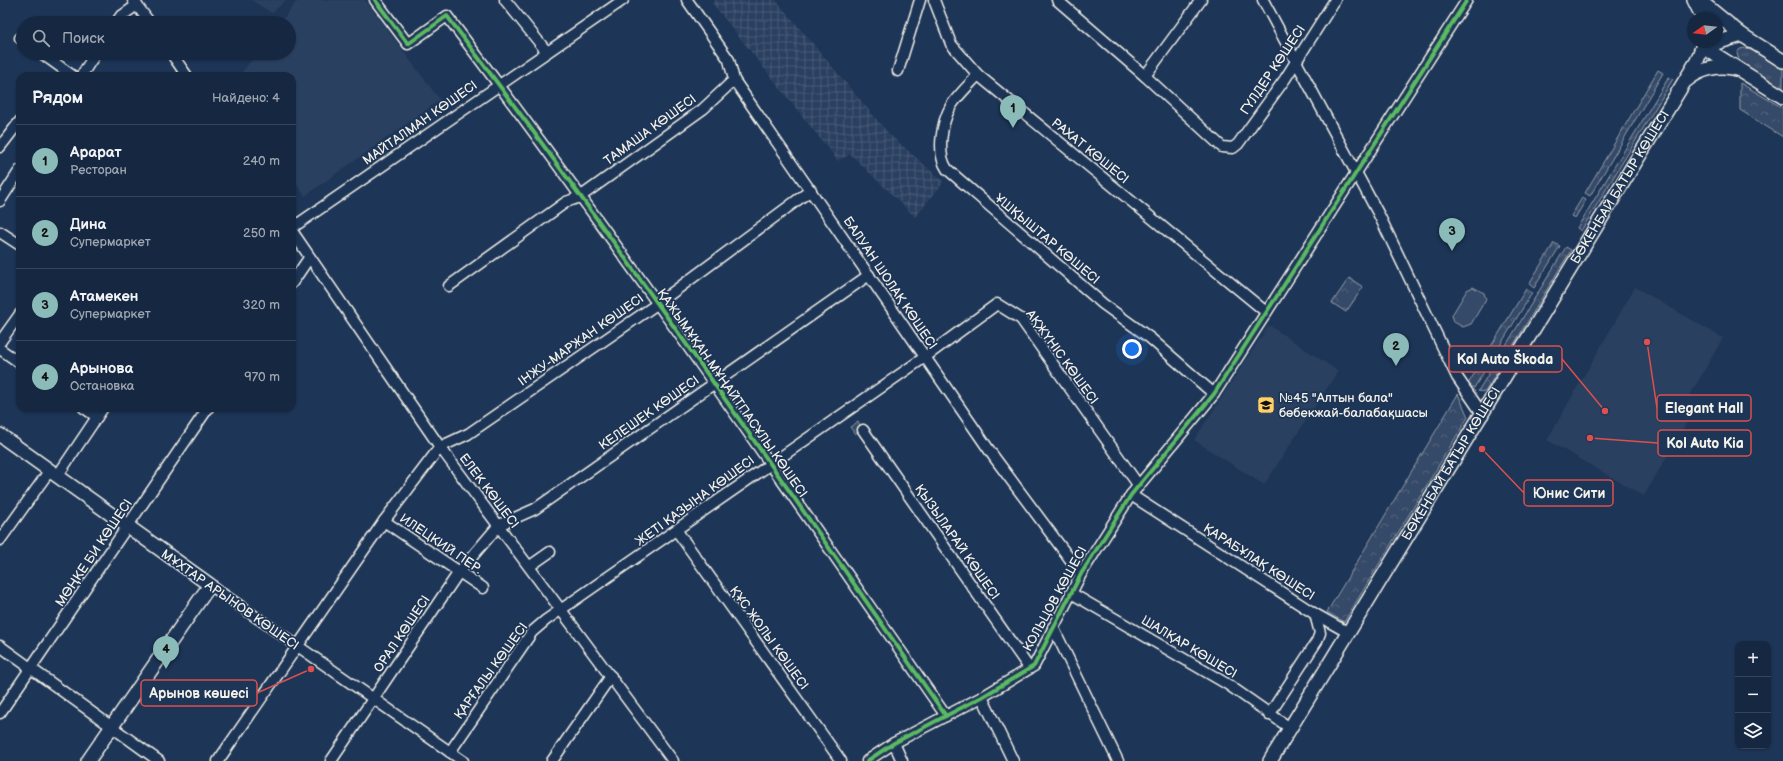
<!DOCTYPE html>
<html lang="ru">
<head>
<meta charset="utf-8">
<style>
	:root { --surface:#162841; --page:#23344c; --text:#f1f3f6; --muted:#9ea6b1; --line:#35445a; --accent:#8bbbb9 }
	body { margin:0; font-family:"Balsamiq Sans",sans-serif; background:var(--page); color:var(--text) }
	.controls { position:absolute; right:12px; bottom:12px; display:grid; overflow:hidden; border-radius:8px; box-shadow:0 1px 3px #0004 }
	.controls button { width:36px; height:36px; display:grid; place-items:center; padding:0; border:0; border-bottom:1px solid var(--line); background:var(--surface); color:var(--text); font:20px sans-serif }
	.compass { position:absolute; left:1687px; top:12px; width:36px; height:36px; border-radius:50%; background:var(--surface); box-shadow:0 1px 3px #0004; rotate:255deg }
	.you { position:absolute; left:1132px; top:349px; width:14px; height:14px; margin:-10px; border:3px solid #fff; border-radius:50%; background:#1a73e8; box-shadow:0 0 0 6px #1a73e833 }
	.badge { display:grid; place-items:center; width:26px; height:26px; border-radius:50%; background:var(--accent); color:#111; font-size:13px; font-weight:700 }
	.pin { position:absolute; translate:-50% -33px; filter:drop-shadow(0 1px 2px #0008) }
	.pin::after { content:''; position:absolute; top:21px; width:14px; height:12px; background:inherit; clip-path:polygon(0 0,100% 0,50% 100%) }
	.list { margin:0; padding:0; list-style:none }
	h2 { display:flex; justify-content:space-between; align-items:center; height:52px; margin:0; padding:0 16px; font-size:17px }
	h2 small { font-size:13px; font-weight:400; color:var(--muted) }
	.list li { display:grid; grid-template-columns:26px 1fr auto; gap:12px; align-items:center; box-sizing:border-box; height:72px; padding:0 16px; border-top:1px solid var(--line) }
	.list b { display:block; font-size:15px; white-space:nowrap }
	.list p { margin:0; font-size:13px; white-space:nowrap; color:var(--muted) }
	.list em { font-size:13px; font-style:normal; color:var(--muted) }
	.icon { flex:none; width:22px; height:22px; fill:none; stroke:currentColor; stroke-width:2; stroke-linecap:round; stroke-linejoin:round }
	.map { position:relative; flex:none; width:1783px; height:761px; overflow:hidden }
	.search { position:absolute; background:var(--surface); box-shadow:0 1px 3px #0004; left:16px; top:16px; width:280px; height:44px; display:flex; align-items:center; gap:10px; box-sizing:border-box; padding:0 14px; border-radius:22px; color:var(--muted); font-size:15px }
	.panel { position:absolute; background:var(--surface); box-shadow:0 1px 3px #0004; left:16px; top:72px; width:280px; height:340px; border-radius:12px }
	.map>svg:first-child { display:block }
	.built { fill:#2a4060 }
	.industrial { fill:url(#industrial-grid) }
	.grass { fill:url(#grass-tufts); stroke:#949ea8 }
	.forest { fill:url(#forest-crowns); stroke:#949ea8 }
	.pitch { fill:#354a67; stroke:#949ea8 }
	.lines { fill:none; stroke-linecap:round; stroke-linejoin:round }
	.minor-casing { stroke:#f4f1e8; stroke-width:13 }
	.major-casing { stroke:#f4f1e8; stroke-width:16 }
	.minor { stroke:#1d3557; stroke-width:10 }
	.major { stroke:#1d3557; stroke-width:13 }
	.cycleway-casing { stroke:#1d3557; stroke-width:6 }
	.cycleway { stroke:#5cba63; stroke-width:4 }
	.labels { text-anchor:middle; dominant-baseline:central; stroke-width:3.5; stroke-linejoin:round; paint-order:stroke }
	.street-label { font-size:13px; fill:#f4f1e8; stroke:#1d3557 }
	.poi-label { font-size:13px; fill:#f4f1e8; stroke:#1d3557; text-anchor:start }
	.leader { fill:none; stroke:#dc504e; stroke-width:1.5 }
	.callout-dot { fill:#dc504e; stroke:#1d3557; stroke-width:1.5 }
	.callout { fill:#1d3557; stroke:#dc504e; stroke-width:1.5 }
	.callout-label { font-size:14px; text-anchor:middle; font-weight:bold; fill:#f4f1e8 }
</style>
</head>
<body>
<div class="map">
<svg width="1783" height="761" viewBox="0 0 1783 761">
	<defs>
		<pattern id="industrial-grid" width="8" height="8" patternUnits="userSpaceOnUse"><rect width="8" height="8" fill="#2a4060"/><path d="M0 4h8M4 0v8" fill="none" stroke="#4a5c77"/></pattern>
		<pattern id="grass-tufts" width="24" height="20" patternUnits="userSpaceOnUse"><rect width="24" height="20" fill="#354a67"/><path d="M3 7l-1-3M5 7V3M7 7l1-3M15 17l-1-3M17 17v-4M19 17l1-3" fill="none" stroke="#53657d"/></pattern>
		<pattern id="forest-crowns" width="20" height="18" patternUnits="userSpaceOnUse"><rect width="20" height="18" fill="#354a67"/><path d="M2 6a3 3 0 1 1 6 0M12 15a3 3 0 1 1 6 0" fill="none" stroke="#53657d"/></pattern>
	</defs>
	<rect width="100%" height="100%" fill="#1d3557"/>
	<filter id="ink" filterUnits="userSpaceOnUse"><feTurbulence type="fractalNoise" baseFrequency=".025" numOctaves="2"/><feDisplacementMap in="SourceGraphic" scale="8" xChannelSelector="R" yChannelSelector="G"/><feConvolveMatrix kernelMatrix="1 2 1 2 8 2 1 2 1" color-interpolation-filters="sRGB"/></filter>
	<g filter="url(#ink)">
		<g class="built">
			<polygon points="251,0 286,0 272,13"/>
			<polygon points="301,0 365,0 440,100 305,196 292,178 292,76 239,76 257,53 289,53 289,23 280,23 295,3"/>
			<polygon points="1635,287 1723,338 1686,402 1695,408 1644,496 1547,440"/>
			<polygon points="1269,325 1338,371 1264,485 1194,440"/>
		</g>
		<polygon class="industrial" points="715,0 776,0 889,134 944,182 915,217 850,154 838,161 712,3"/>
		<polygon class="grass" points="1746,48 1753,51 1783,69 1783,92 1740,64 1737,53 1740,49"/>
		<g class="forest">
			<polygon points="1658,70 1663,73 1590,196 1585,193"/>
			<polygon points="1669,77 1673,79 1581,231 1577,228"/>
			<polygon points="1740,83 1783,108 1783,137 1740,110"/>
			<polygon points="1582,198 1586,200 1575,218 1571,216"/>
			<polygon points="1554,243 1560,246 1534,288 1529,284"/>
			<polygon points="1566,247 1571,250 1485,392 1478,391"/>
			<polygon points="1349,278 1363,287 1346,312 1332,303"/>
			<polygon points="1526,289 1532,293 1474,388 1468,384"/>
			<polygon points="1458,394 1468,417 1344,622 1327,612"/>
		</g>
		<g class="pitch">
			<polygon points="1473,287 1484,293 1486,299 1471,324 1463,327 1454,322 1452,315 1467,290"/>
			<polygon points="858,422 862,429 855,434 850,427"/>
		</g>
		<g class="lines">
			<defs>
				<g id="minor">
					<polyline points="133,0 150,23"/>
					<path d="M375,0l33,44 39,-28c173,228 335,465 499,700"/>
					<polyline points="505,0 547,52"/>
					<polyline points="687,0 729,60 734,80 994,457 1081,574"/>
					<polyline points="934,0 951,44 978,75 1266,312"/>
					<polyline points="1057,0 1145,76 1222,147 1233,148 1238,144 1285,79 1335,0"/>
					<polyline points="1263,0 1379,215 1457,377 1483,415"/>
					<polyline points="116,23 120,17 137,5"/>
					<polyline points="20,38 23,40"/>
					<polyline points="41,53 73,76"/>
					<polyline points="171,53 187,76"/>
					<polyline points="898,71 920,0"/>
					<path d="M978,75c-9,10 -20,20 -27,31 -9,16 -15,47 -4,63l156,135 47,34 64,56"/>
					<polyline points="81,76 96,53"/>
					<polyline points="1145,76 1201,0"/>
					<polyline points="0,147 20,121"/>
					<polyline points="0,201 20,170"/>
					<polyline points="292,228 623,0"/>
					<polyline points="292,231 440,447 673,761"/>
					<polyline points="0,232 20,245"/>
					<polyline points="292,283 309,258"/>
					<polyline points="449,286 566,202 580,197 703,109 734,80"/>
					<polyline points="0,342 20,314"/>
					<polyline points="0,349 20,363"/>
					<polyline points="84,408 97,417"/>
					<polyline points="863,430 1029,668"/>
					<polyline points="58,475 103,408"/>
					<polyline points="1131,495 1315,614 1320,633 1317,641 1269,715"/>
					<polyline points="384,521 483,588"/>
					<polyline points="677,531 841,761"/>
					<polyline points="0,540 50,470"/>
					<polyline points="530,566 550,552"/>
					<polyline points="210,585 463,761"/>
					<polyline points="1071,593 1227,684 1290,728"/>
					<polyline points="1315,614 1349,633"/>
					<polyline points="1053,627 1118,761"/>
					<polyline points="0,646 159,761"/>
					<polyline points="982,697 1013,761"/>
					<polyline points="0,713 208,408"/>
					<polyline points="894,743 902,761"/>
					<polyline points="450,752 532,632 546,620 925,357 997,304 1021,319 1139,486"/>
					<polyline points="218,761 384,521 440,447 468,434 657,304 811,190"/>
					<polyline points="331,761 459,572 499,525 535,509 869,275"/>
					<polyline points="552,761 611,676"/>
					<polyline points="867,761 894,743 982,697 1034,666 1081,574 1131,495 1214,394 1467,0"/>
				</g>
				<g id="major">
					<polyline points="1694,0 1703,18"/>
					<polyline points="1699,0 1742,35 1783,61"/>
					<polyline points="1703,47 1783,97"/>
					<polyline points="1703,47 1742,35"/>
					<path d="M1687,80c13,-11 33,-16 49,-11"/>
					<polyline points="0,435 210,585 88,761"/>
					<path id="s1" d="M1270,761l427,-700 7,-19"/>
				</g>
			</defs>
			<use href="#minor" class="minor-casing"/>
			<use href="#major" class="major-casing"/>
			<use href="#minor" class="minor"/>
			<use href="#major" class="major"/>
			<defs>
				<g id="cycleway">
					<path d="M375,0l33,44 39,-28c173,228 335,465 499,700"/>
					<polyline points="867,761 894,743 982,697 1034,666 1081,574 1131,495 1214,394 1467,0"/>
				</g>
			</defs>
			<use href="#cycleway" class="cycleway-casing"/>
			<use href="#cycleway" class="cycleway"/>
		</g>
	</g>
	<defs>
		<symbol id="school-square" viewBox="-11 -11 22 22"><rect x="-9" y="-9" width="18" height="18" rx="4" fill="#ffd166" stroke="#1d3557"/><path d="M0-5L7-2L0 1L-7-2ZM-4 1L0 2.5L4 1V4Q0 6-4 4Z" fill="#111"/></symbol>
	</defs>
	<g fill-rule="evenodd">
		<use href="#school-square" x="1256" y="395" width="20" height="20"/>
	</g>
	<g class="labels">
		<g class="street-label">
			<text transform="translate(1273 70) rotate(-56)">ГҮЛДЕР КӨШЕСІ</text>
			<text transform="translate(420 123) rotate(-35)">МАЙТАЛМАН КӨШЕСІ</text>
			<text transform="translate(650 130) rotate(-36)">ТАМАША КӨШЕСІ</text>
			<text transform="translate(1090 151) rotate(39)">РАХАТ КӨШЕСІ</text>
			<text stroke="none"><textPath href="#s1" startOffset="672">БӨКЕНБАЙ БАТЫР КӨШЕСІ</textPath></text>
			<text transform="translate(1047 239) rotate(40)">ҰШҚЫШТАР КӨШЕСІ</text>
			<text transform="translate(890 283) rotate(56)">БАЛУАН ШОЛАҚ КӨШЕСІ</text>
			<text transform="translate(581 340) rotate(-35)">ІНЖУ-МАРЖАН КӨШЕСІ</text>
			<text transform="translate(1062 357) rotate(54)">АҚЖҮНІС КӨШЕСІ</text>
			<text transform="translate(732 393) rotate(55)">ҚАЖЫМҰҚАН МҰҢАЙТПАСҰЛЫ КӨШЕСІ</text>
			<text transform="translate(649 413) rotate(-35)">КЕЛЕШЕК КӨШЕСІ</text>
			<text stroke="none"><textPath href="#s1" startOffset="348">БӨКЕНБАЙ БАТЫР КӨШЕСІ</textPath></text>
			<text transform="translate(489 491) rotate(53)">ЕЛЕК КӨШЕСІ</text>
			<text transform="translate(695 501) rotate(-36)">ЖЕТІ ҚАЗЫНА КӨШЕСІ</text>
			<text transform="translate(957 542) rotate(55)">ҚЫЗЫЛАРАЙ КӨШЕСІ</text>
			<text transform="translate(441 544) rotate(34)">ИЛЕЦКИЙ ПЕР.</text>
			<text transform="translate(94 553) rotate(-56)">МӨҢКЕ БИ КӨШЕСІ</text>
			<text transform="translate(1259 562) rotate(33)">ҚАРАБҰЛАҚ КӨШЕСІ</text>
			<text transform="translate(1055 599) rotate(-61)">КОЛЬЦОВ КӨШЕСІ</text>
			<text transform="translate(230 600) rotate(35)">МҰХТАР АРЫНОВ КӨШЕСІ</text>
			<text transform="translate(402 634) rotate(-56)">ОРАЛ КӨШЕСІ</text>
			<text transform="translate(769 638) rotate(54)">ҚҰС ЖОЛЫ КӨШЕСІ</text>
			<text transform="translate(1189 647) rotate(31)">ШАЛҚАР КӨШЕСІ</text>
			<text transform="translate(491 671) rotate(-54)">ҚАРҒАЛЫ КӨШЕСІ</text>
		</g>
		<g class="poi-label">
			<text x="1279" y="398">№45 "Алтын бала"<tspan x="1279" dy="15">бөбекжай-балабақшасы</tspan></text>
		</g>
	</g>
	<path class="leader" d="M1605 411L1562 359M1647 342L1657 408M1590 438L1658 443M1482 449L1524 493M311 669L257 693"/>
	<g class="callout-dot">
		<circle cx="1605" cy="411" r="4"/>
		<circle cx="1647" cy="342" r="4"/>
		<circle cx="1590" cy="438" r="4"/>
		<circle cx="1482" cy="449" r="4"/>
		<circle cx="311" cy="669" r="4"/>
	</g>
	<g class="callout">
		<rect x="1449" y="346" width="113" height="26" rx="4"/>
		<rect x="1657" y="395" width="94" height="26" rx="4"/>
		<rect x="1658" y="430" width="93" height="26" rx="4"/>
		<rect x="1524" y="480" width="89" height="26" rx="4"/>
		<rect x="141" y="680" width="116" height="26" rx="4"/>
	</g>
	<g class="callout-label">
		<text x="1505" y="364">Kol Auto Škoda</text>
		<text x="1704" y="413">Elegant Hall</text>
		<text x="1705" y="448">Kol Auto Kia</text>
		<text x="1569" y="498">Юнис Сити</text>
		<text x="199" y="698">Арынов көшесі</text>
	</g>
</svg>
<div class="controls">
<button>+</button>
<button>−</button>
<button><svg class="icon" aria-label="layers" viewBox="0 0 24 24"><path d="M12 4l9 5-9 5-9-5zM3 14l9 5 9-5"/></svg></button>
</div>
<svg class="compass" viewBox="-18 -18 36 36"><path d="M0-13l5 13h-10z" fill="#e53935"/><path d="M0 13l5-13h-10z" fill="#9ea6b1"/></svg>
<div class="you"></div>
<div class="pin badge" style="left:1013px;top:128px">1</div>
<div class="pin badge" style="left:1396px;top:366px">2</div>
<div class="pin badge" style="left:1452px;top:251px">3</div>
<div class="pin badge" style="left:166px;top:669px">4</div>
<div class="search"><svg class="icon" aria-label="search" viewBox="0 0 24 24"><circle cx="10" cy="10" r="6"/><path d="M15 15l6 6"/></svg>Поиск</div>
<section class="panel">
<h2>Рядом<small>Найдено: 4</small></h2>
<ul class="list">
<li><span class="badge">1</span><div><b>Арарат</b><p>Ресторан</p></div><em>240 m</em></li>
<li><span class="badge">2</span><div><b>Дина</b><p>Супермаркет</p></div><em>250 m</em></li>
<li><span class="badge">3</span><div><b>Атамекен</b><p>Супермаркет</p></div><em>320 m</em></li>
<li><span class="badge">4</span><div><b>Арынова</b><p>Остановка</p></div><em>970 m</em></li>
</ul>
</section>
</div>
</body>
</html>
